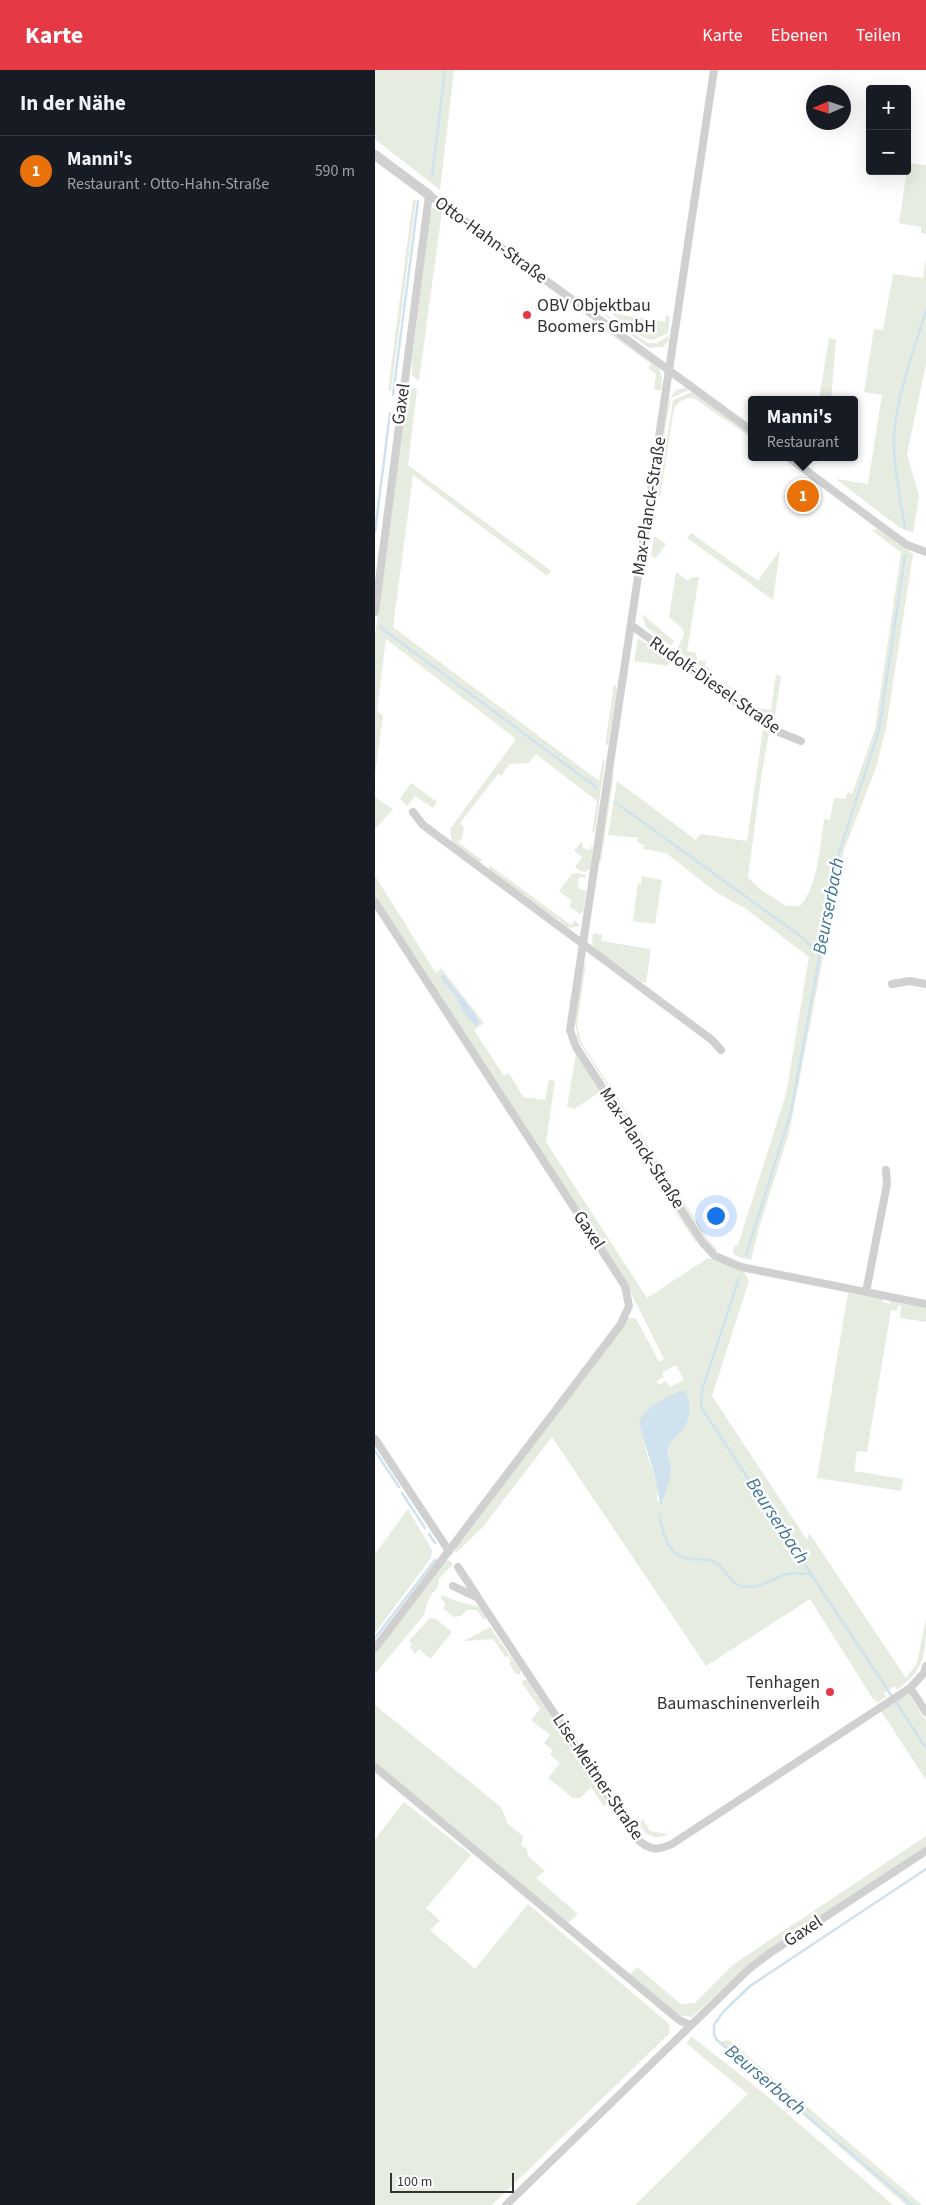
<!DOCTYPE html>
<html lang="de">
<head>
<meta charset="utf-8">
<style>
	:root { --surface:#171b24; --page:#242831; --text:#f1f3f6; --muted:#9ea1a6; --line:#363941; --accent:#e63946 }
	body { margin:0; font-family:"Source Sans 3",sans-serif; background:var(--page); color:var(--text) }
	.controls { position:absolute; right:15px; top:15px; display:grid; overflow:hidden; border-radius:5px; box-shadow:0 5px 20px #0002 }
	.controls button { width:45px; height:45px; display:grid; place-items:center; padding:0; border:0; border-bottom:1px solid var(--line); background:var(--surface); color:var(--text); font:25px sans-serif }
	.compass { position:absolute; left:431px; top:15px; width:45px; height:45px; border-radius:50%; background:var(--surface); box-shadow:0 5px 20px #0002; rotate:267deg }
	.scale { position:absolute; left:15px; bottom:12px; width:124px; box-sizing:border-box; padding-left:5px; border:2px solid #333; border-top:0; font-size:14px; line-height:18px; white-space:nowrap; color:#333; -webkit-text-stroke:4px #fff; paint-order:stroke }
	.you { position:absolute; left:340px; top:1145px; width:18px; height:18px; margin:-12px; border:4px solid #fff; border-radius:50%; background:#1a73e8; box-shadow:0 0 0 8px #1a73e833 }
	.badge { display:grid; place-items:center; width:32px; height:32px; border-radius:50%; background:var(--accent); color:#fff; font-size:16px; font-weight:700 }
	.pin { position:absolute; translate:-50% -50%; border:2px solid #fff; box-shadow:0 1px 5px #0006 }
	.popup { position:absolute; left:373px; top:326px; width:110px; height:65px; box-sizing:border-box; display:grid; place-content:center; border-radius:5px; background:var(--surface); filter:drop-shadow(0 1px 4px #0005); font-size:16px; white-space:nowrap; color:var(--muted) }
	.popup b { font-size:19px; color:var(--text) }
	.popup::after { content:''; position:absolute; left:50%; top:100%; margin-left:-10px; border:10px solid transparent; border-top-color:var(--surface) }
	.list { margin:0; padding:0; list-style:none }
	h2 { display:flex; justify-content:space-between; align-items:center; height:65px; margin:0; padding:0 20px; font-size:21px }
	h2 small { font-size:16px; font-weight:400; color:var(--muted) }
	.list li { display:grid; grid-template-columns:32px 1fr auto; gap:15px; align-items:center; box-sizing:border-box; height:70px; padding:0 20px; border-top:1px solid var(--line) }
	.list b { display:block; font-size:19px; white-space:nowrap }
	.list p { margin:0; font-size:16px; white-space:nowrap; color:var(--muted) }
	.list em { font-size:16px; font-style:normal; color:var(--muted) }
	.map { position:relative; flex:none; width:551px; height:2135px; overflow:hidden }
	header { display:flex; align-items:center; gap:30px; box-sizing:border-box; height:70px; padding:0 25px; background:var(--accent); color:#fff }
	header strong { font-size:24px }
	nav { display:flex; gap:28px; margin-inline-start:auto; font-size:18px }
	main { display:flex }
	aside { flex:1; background:var(--surface) }
	.map>svg:first-child { display:block }
	.green { fill:#e6ecdf; fill-rule:evenodd }
	.water { fill:#cfe2ee }
	.lines { fill:none; stroke-linecap:round; stroke-linejoin:round }
	.stream { stroke:#cfe2ee; stroke-width:2.5 }
	.minor { stroke:#d0d0d0; stroke-width:8 }
	.tertiary { stroke:#d0d0d0; stroke-width:10 }
	.poi-dot { fill:#e63946; stroke:#fff; stroke-width:2 }
	.labels { text-anchor:middle; dominant-baseline:central; stroke-width:5; stroke-linejoin:round; paint-order:stroke }
	.street-label { font-size:18px; fill:#333; stroke:#fff }
	.poi-label { font-size:18px; fill:#333; stroke:#fff; text-anchor:start }
	.water-label { font-size:19px; font-style:italic; fill:#3f7597; stroke:#fff }
</style>
</head>
<body>
<header>
<strong>Karte</strong>
<nav><a>Karte</a><a>Ebenen</a><a>Teilen</a></nav>
</header>
<main>
<aside>
<h2>In der Nähe<small></small></h2>
<ul class="list">
<li><span class="badge" style="background:#e8710a">1</span><div><b>Manni's</b><p>Restaurant · Otto-Hahn-Straße</p></div><em>590 m</em></li>
</ul>
</aside>
<div class="map">
<svg width="551" height="2135" viewBox="0 0 551 2135">
	<rect width="100%" height="100%" fill="#fff"/>
	<g class="green">
		<polygon points="0,0 79,0 65,120 0,69"/>
		<polygon points="533,93 551,95 551,164 546,163 546,157 524,153"/>
		<polygon points="38,129 41,130 16,321 13,320"/>
		<polygon points="62,137 67,141 44,311 37,305 37,291 55,141 57,138"/>
		<polygon points="551,188 551,294 532,384 544,426 538,463 524,457 461,409 493,414 507,325 489,322 499,259 508,260 518,204 548,208"/>
		<polygon points="237,243 259,247 258,260 237,244"/>
		<polygon points="230,244 273,273 282,273 293,266 294,270 288,277 274,278 229,245"/>
		<polygon points="291,245 295,246 293,263 278,270 270,268 259,261 260,247 290,252"/>
		<polygon points="217,250 284,298 287,308 286,321 279,319 281,304 273,298 276,294 217,251"/>
		<polygon points="454,268 461,270 456,330 444,330"/>
		<polygon points="39,318 42,320 33,395 176,501 172,506 38,405 18,557 224,711 228,689 230,691 220,761 217,763 222,731 161,684 154,693 134,694 126,706 123,704 85,753 89,757 87,768 83,772 108,791 103,792 77,773 75,759 141,669 11,569 2,641 8,646 0,705 0,566 30,323"/>
		<polygon points="311,318 314,320 296,328 284,394 294,330 301,320"/>
		<path d="M317,322l57,42v2l-54,-37c-9,-3 -15,2 -21,9l-14,89 -2,-1 15,-96z"/>
		<path d="M502,459l36,25 -27,174 -10,40 -32,82 -55,283 -30,95 -8,32 -17,-5 -1,-4 2,-6h3l48,-151 23,-137 -63,-48 -30,-17 -50,-39 -23,-4 1,-5 -7,-1 1,-5 -30,-3 9,-54 79,59 5,-6 46,7 16,-112 6,5 -7,38 -14,105 12,12 26,17h14c18,-19 20,-61 24,-87l6,1 4,-22 11,1 3,-7 4,2 23,-65 26,-176 -29,-23z"/>
		<polygon points="316,463 383,511 405,480 398,530 312,468"/>
		<polygon points="279,466 291,474 281,488 276,485"/>
		<polygon points="301,502 313,511 317,507 324,507 312,581 321,583 322,590 331,591 330,597 335,598 332,603 302,580 309,565 308,559 294,547"/>
		<polygon points="267,544 299,571 296,576 271,557"/>
		<polygon points="263,568 294,589 293,596 259,591"/>
		<polygon points="401,605 406,606 399,652 351,616 352,615 383,638 396,640"/>
		<polygon points="239,614 242,619 233,674 230,676"/>
		<polygon points="239,703 226,792 224,790 237,706"/>
		<polygon points="36,713 62,732 58,738 40,726 32,736 25,729"/>
		<polygon points="0,727 18,739 0,759"/>
		<polygon points="205,773 208,773 207,778 215,780 216,776 218,778 215,799 211,802 205,801 200,797 207,787 199,781"/>
		<polygon points="114,795 196,855 200,850 205,856 194,858 114,800"/>
		<polygon points="201,803 211,805 210,808 204,807 203,818 211,821 208,842 205,844 194,836 197,831 184,821 197,804"/>
		<path d="M0,806l61,97 5,-5 43,55 -10,7 30,46 5,-3 14,24 22,3 4,-20 6,1 -9,61 101,156 61,-40 36,14 5,9 -37,115 95,144 2,-7 97,145 11,-15 9,-45c0,35 0,51 -29,72l-3,-4 -10,7 2,4 -9,6 -2,-4h-2l-63,-100 -104,67 -154,-229 -70,91 -26,25 -2,-4 174,-231h8l23,44 5,-3 -36,-72 -253,-388zM301,1295l8,15 -14,7 -4,-6 -7,4 -2,-4 7,-4 -2,-4zM313,1325v26l-18,23 -2,10 3,18 -9,32 -5,-4c2,-16 -4,-28 -9,-42 -3,-11 -3,-20 -8,-31z"/>
		<polygon points="267,806 287,810 280,854 258,851 263,813 266,814"/>
		<polygon points="218,863 227,865 226,871 276,879 271,913 267,912 221,879 217,874"/>
		<polygon points="211,892 202,955 206,972 335,1172 343,1180 340,1180 333,1172 203,970 200,951 208,897"/>
		<polygon points="201,984 225,1022 199,1039 192,1037"/>
		<polygon points="286,1115 322,1171 321,1173 284,1116"/>
		<polygon points="473,1223 508,1229 508,1232 515,1234 515,1231 551,1238 551,1252 525,1248 526,1236 523,1235 522,1241 516,1240 492,1382 482,1381 479,1401 528,1409 526,1421 442,1408"/>
		<polygon points="33,1439 57,1480 56,1488 0,1563 0,1484"/>
		<polygon points="74,1490 78,1494 64,1509 63,1517 55,1526 48,1546 0,1604 0,1580 70,1491"/>
		<polygon points="67,1525 81,1531 104,1537 111,1548 109,1550 102,1540 92,1540 86,1546 79,1547 69,1539 70,1532 66,1529"/>
		<polygon points="55,1548 61,1549 77,1562 55,1589 44,1579 40,1584 35,1577 37,1574 34,1571"/>
		<polygon points="115,1557 146,1601 145,1604 141,1604 134,1593 136,1591 133,1586 130,1587 118,1569 89,1571"/>
		<polygon points="148,1610 152,1610 233,1732 231,1736 228,1735 216,1717 205,1728 198,1728 173,1708 185,1693 175,1685 178,1681 169,1673 175,1665 156,1650 165,1639 147,1613"/>
		<polygon points="533,1624 551,1650 551,1710 506,1641"/>
		<polygon points="0,1635 126,1737 133,1754 148,1766 146,1775 152,1779 153,1786 170,1801 161,1808 203,1844 192,1854 0,1695"/>
		<polygon points="29,1732 96,1785 51,1838 65,1851 55,1860 100,1899 153,1834 294,1954 295,1963 117,2135 0,2135 0,1769"/>
		<path d="M267,1748l8,13 18,3c-12,7 -21,2 -28,-8z"/>
		<polygon points="551,1766 551,1778 379,1890 317,1947 302,1945 254,1906 262,1897 306,1934 320,1933 359,1894"/>
		<polygon points="316,1966 386,2021 518,2135 260,2135 373,2024 312,1974"/>
		<polygon points="354,1970 547,2135 531,2135 345,1972"/>
	</g>
	<g class="water">
		<polygon points="68,904 100,944 104,953 101,956 89,943 81,927 65,907"/>
		<path d="M310,1320c6,10 6,29 -1,38 -6,9 -14,11 -16,22 -1,6 3,13 3,19 0,12 -6,23 -9,35h-2l-5,-27 -16,-54c5,-17 26,-24 41,-32z"/>
	</g>
	<g class="lines">
		<g class="stream">
			<polyline points="57,107 70,0"/>
			<polyline points="18,325 43,131"/>
			<path d="M530,458c-5,-33 -14,-70 -10,-103 5,-39 20,-78 31,-115"/>
			<polyline points="0,462 15,343"/>
			<polyline points="5,557 221,717"/>
			<polyline points="240,732 428,868 444,885"/>
			<polyline points="371,1185 416,1042 463,786 504,660 530,486"/>
			<polyline points="364,1208 327,1320 326,1337 551,1678"/>
			<polyline points="0,1381 24,1417"/>
			<polyline points="27,1423 50,1458"/>
			<path d="M284,1444c4,20 9,45 34,45 8,0 19,0 26,6 10,9 13,22 29,22 15,0 24,-8 36,-12 9,-3 18,-2 27,-1"/>
			<polyline points="54,1464 60,1473"/>
			<polyline points="0,1568 60,1490"/>
			<polyline points="537,2135 342,1970 339,1965 339,1955 348,1942 375,1916 551,1799"/>
		</g>
		<g class="minor">
			<polyline points="339,0 195,960 201,977 328,1173 340,1186 366,1197 551,1234"/>
			<polyline points="413,387 511,460 532,475 551,482"/>
			<polyline points="0,542 54,125 377,361"/>
			<polyline points="256,555 399,660 426,671"/>
			<polyline points="38,742 48,755 337,970 346,980"/>
			<polyline points="0,832 250,1216 254,1236 246,1254 0,1578"/>
			<polyline points="517,914 535,911 551,914"/>
			<polyline points="491,1222 512,1114 511,1100"/>
			<polyline points="0,1369 74,1481"/>
			<polyline points="83,1497 102,1526"/>
			<path d="M78,1516l25,12 159,241c12,11 20,12 35,5l238,-156 14,-15 2,-7"/>
			<polyline points="535,1618 551,1642"/>
			<polyline points="0,1697 304,1950 315,1955"/>
			<polyline points="131,2135 374,1899 395,1883 551,1781"/>
		</g>
		<polyline class="tertiary" points="0,85 54,125"/>
	</g>
	<g class="poi-dot">
		<circle cx="152" cy="245" r="5"/>
		<circle cx="455" cy="1622" r="5"/>
	</g>
	<g class="labels">
		<g class="street-label">
			<text transform="translate(116 170) rotate(36)">Otto-Hahn-Straße</text>
			<text transform="translate(26 334) rotate(-82)">Gaxel</text>
			<text transform="translate(274 436) rotate(-81)">Max-Planck-Straße</text>
			<text transform="translate(340 615) rotate(35)">Rudolf-Diesel-Straße</text>
			<text transform="translate(267 1078) rotate(57)">Max-Planck-Straße</text>
			<text transform="translate(214 1160) rotate(57)">Gaxel</text>
			<text transform="translate(223 1707) rotate(56)">Lise-Meitner-Straße</text>
			<text transform="translate(428 1861) rotate(-33)">Gaxel</text>
		</g>
		<g class="poi-label">
			<text x="162" y="235">OBV Objektbau<tspan x="162" dy="21">Boomers GmbH</tspan></text>
			<text x="445" y="1612" text-anchor="end">Tenhagen<tspan x="445" dy="21">Baumaschinenverleih</tspan></text>
		</g>
		<g class="water-label">
			<text transform="translate(454 836) rotate(-79)">Beurserbach</text>
			<text transform="translate(402 1451) rotate(57)">Beurserbach</text>
			<text transform="translate(390 2010) rotate(40)">Beurserbach</text>
		</g>
	</g>
</svg>
<div class="controls">
<button>+</button>
<button>−</button>
</div>
<svg class="compass" viewBox="-18 -18 36 36"><path d="M0-13l5 13h-10z" fill="#e53935"/><path d="M0 13l5-13h-10z" fill="#9ea1a6"/></svg>
<div class="scale">100 m</div>
<div class="you"></div>
<div class="pin badge" style="left:428px;top:426px;background:#e8710a">1</div>
<div class="popup"><b>Manni's</b>Restaurant</div>
</div>
</main>
</body>
</html>
